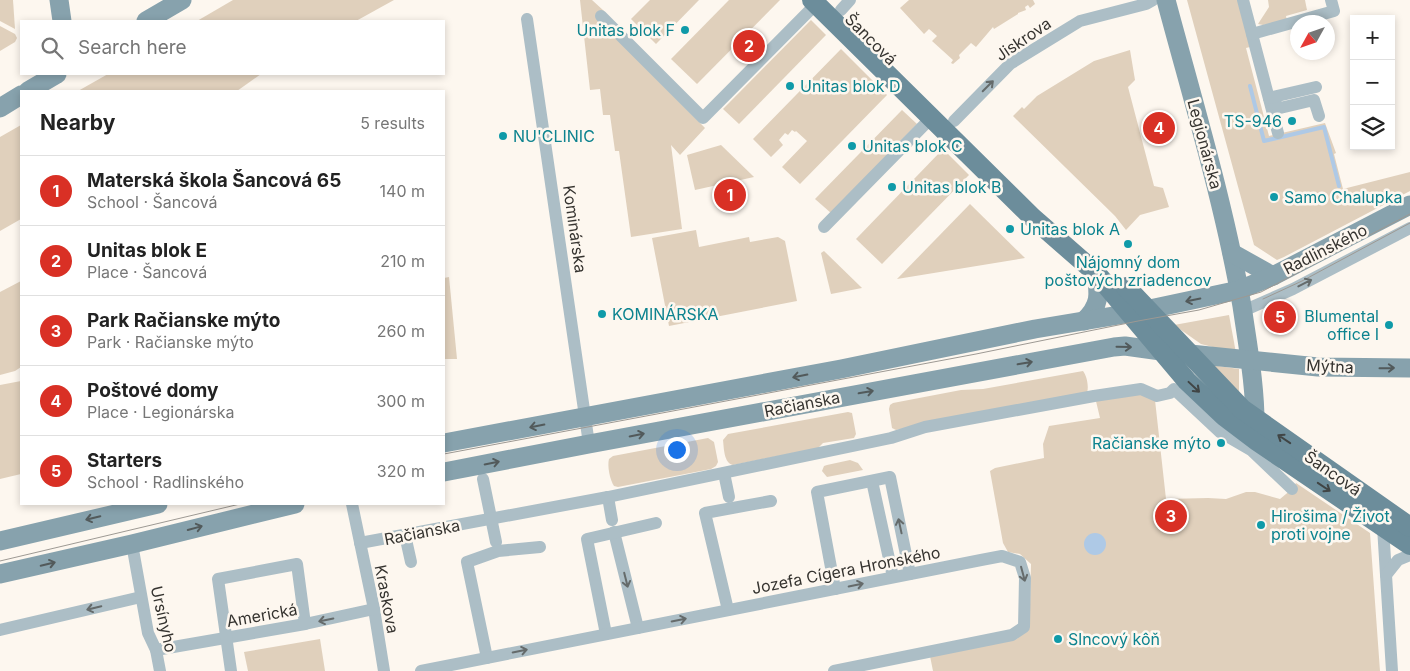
<!DOCTYPE html>
<html lang="en">
<head>
<meta charset="utf-8">
<style>
	:root { --surface:#fff; --page:#f2f2f2; --text:#222; --muted:#767676; --line:#e0e0e0; --accent:#d93025 }
	body { margin:0; font-family:Inter,sans-serif; background:var(--page); color:var(--text) }
	.controls { position:absolute; right:15px; top:15px; display:grid; overflow:hidden; border-radius:0px; box-shadow:0 2px 8px #0003 }
	.controls button { width:45px; height:45px; display:grid; place-items:center; padding:0; border:0; border-bottom:1px solid var(--line); background:var(--surface); color:var(--text); font:25px sans-serif }
	.compass { position:absolute; left:1290px; top:15px; width:45px; height:45px; border-radius:50%; background:var(--surface); box-shadow:0 2px 8px #0003; rotate:230deg }
	.you { position:absolute; left:676px; top:449px; width:18px; height:18px; margin:-12px; border:4px solid #fff; border-radius:50%; background:#1a73e8; box-shadow:0 0 0 8px #1a73e833 }
	.badge { display:grid; place-items:center; width:32px; height:32px; border-radius:50%; background:var(--accent); color:#fff; font-size:16px; font-weight:700 }
	.pin { position:absolute; translate:-50% -50%; border:2px solid #fff; box-shadow:0 1px 5px #0006 }
	.list { margin:0; padding:0; list-style:none }
	h2 { display:flex; justify-content:space-between; align-items:center; height:65px; margin:0; padding:0 20px; font-size:21px }
	h2 small { font-size:16px; font-weight:400; color:var(--muted) }
	.list li { display:grid; grid-template-columns:32px 1fr auto; gap:15px; align-items:center; box-sizing:border-box; height:70px; padding:0 20px; border-top:1px solid var(--line) }
	.list b { display:block; font-size:19px; white-space:nowrap }
	.list p { margin:0; font-size:16px; white-space:nowrap; color:var(--muted) }
	.list em { font-size:16px; font-style:normal; color:var(--muted) }
	.icon { flex:none; width:28px; height:28px; fill:none; stroke:currentColor; stroke-width:2; stroke-linecap:round; stroke-linejoin:round }
	.map { position:relative; flex:none; width:1410px; height:671px; overflow:hidden }
	.search { position:absolute; background:var(--surface); box-shadow:0 2px 8px #0003; left:20px; top:20px; width:425px; height:55px; display:flex; align-items:center; gap:12px; box-sizing:border-box; padding:0 18px; border-radius:0px; color:var(--muted); font-size:19px }
	.panel { position:absolute; background:var(--surface); box-shadow:0 2px 8px #0003; left:20px; top:90px; width:425px; height:415px; border-radius:0px }
	.map>svg:first-child { display:block }
	.green { fill:#e0d0bc }
	.water { fill:#aec9e6 }
	.lines { fill:none; stroke-linecap:round; stroke-linejoin:round }
	.stream { stroke:#aec9e6; stroke-width:4 }
	.street { stroke:#acbec6; stroke-width:12 }
	.secondary { stroke:#87a2ad; stroke-width:19 }
	.primary { stroke:#6c8d9b; stroke-width:20 }
	.tram { stroke:#9d9993; stroke-width:1 }
	.oneway { stroke:#656b6b }
	.oneway2 { stroke:#525a5b }
	.oneway3 { stroke:#404545 }
	.culture-dot { fill:#0f9aa8; stroke:#fdf7ef; stroke-width:2 }
	.labels { text-anchor:middle; dominant-baseline:central; stroke-width:5; stroke-linejoin:round; paint-order:stroke }
	.culture-label { font-size:16px; fill:#0d838f; stroke:#fdf7ef; text-anchor:start }
	.street-label { font-size:16px; fill:#35332f; stroke:#fdf7ef }
</style>
</head>
<body>
<div class="map">
<svg width="1410" height="671" viewBox="0 0 1410 671">
	<rect width="100%" height="100%" fill="#fdf7ef"/>
	<g class="green">
		<polygon points="0,0 13,0 15,29 0,21"/>
		<polygon points="233,0 394,0 356,21 197,21"/>
		<polygon points="580,0 592,0 604,11 612,34 705,128 680,155 671,145 682,229 631,237 619,151 615,151 610,115 603,115 600,89 590,90"/>
		<polygon points="650,0 699,0 656,44 631,19"/>
		<polygon points="729,0 780,0 697,84 671,59"/>
		<polygon points="909,0 1033,0 1035,4 1030,8 1028,5 1025,7 1026,10 1018,13 1018,14 994,29 993,27 976,47 971,43 959,55 960,58 953,64 951,63 953,60 932,41 937,36 929,29 924,34 900,8"/>
		<polygon points="1187,0 1238,0 1250,47 1246,48 1269,136 1325,123 1336,153 1334,154 1343,189 1410,172 1410,191 1284,257 1277,260 1254,245"/>
		<polygon points="1268,0 1305,0 1307,10 1286,16 1287,21 1263,25 1258,24 1269,7"/>
		<polygon points="811,20 826,35 739,124 723,109"/>
		<polygon points="0,26 15,34 17,38 15,42 0,51"/>
		<polygon points="841,49 887,95 800,184 782,167 807,141 796,131 795,132 792,130 788,135 785,133 779,140 783,145 771,157 753,139"/>
		<polygon points="1130,50 1135,80 1128,87 1154,186 1163,188 1169,207 1140,215 1126,230 1115,216 1013,116 1022,107 1024,109 1037,96 1094,61"/>
		<polygon points="108,74 261,74 237,91 78,91"/>
		<polygon points="902,110 917,124 831,213 815,199"/>
		<polygon points="21,125 21,219 0,231 0,137"/>
		<polygon points="721,145 754,177 695,190 687,155"/>
		<polygon points="943,149 969,175 882,264 856,239"/>
		<polygon points="970,204 1025,258 897,279"/>
		<polygon points="696,230 699,247 749,237 750,242 778,237 785,241 797,301 669,326 652,238"/>
		<polygon points="824,251 862,288 831,294 821,253"/>
		<polygon points="449,277 457,359 444,359 444,278"/>
		<polygon points="21,281 21,367 15,371 0,375 0,292"/>
		<polygon points="1229,315 1236,353 1201,344 1174,325"/>
		<polygon points="1211,365 1239,369 1239,394"/>
		<path d="M1083,371c4,5 6,16 4,22l-191,37 -4,-2 -3,-19 1,-4 3,-2 68,-13 22,-1z"/>
		<polygon points="21,381 21,474 0,479 0,385"/>
		<polygon points="1138,391 1155,400 1166,499 1208,498 1226,499 1246,492 1255,492 1280,499 1292,489 1296,483 1370,533 1380,671 933,671 930,656 1017,639 1030,605 1031,564 1020,554 1008,552 1003,543 990,471 995,468 1044,458 1043,444 1049,426 1100,418 1095,397"/>
		<path d="M848,412l4,1 4,21 -2,4 -31,5 -5,5 -85,17c-9,-2 -9,-16 -10,-25l5,-6z"/>
		<path d="M708,438l6,4 4,20 -2,4 -5,3 -93,18 -4,-1c-4,-6 -7,-20 -5,-27l4,-3z"/>
		<polygon points="850,460 858,463 863,470 827,477 822,471 824,466 827,465"/>
		<polygon points="320,639 325,671 248,671 244,652"/>
	</g>
	<circle class="water" cx="1095" cy="544" r="11"/>
	<g class="lines">
		<polyline class="stream" points="1250,86 1264,141 1324,127 1339,186"/>
		<g class="street">
			<polyline points="1243,0 1278,133"/>
			<polyline points="841,10 850,0"/>
			<polyline points="601,16 703,118 816,4"/>
			<polyline points="527,19 589,444"/>
			<polyline points="1252,34 1334,11 1331,0"/>
			<polyline points="1269,98 1280,108 1314,100 1319,116"/>
			<polyline points="1269,98 1316,87"/>
			<polyline points="954,121 1010,64 1080,21 1146,4 1153,0"/>
			<polyline points="824,227 932,117"/>
			<polyline points="1243,311 1293,289 1410,228"/>
			<polyline points="724,473 729,497"/>
			<polyline points="483,479 496,542"/>
			<polyline points="872,481 893,577"/>
			<polyline points="608,497 612,520"/>
			<polyline points="352,504 374,609 384,671"/>
			<polyline points="1383,527 1392,671"/>
			<polyline points="614,532 638,628"/>
			<polyline points="405,535 411,562"/>
			<polyline points="360,543 608,497 891,438 925,427 1094,396 1141,389 1157,396 1170,393 1174,389 1220,432 1251,450 1292,489"/>
			<polyline points="132,544 148,633 156,650 160,671"/>
			<polyline points="1386,575 1398,560 1410,555"/>
			<polyline points="835,589 817,492 890,477 910,574"/>
			<polyline points="728,610 705,513 771,501"/>
			<polyline points="0,630 141,597"/>
			<polyline points="606,634 587,539 656,523"/>
			<polyline points="156,650 305,624 374,609"/>
			<polyline points="487,658 467,562 498,551 540,547"/>
			<polyline points="231,671 218,579 297,564 305,624"/>
			<polyline points="421,671 981,560 1002,556 1020,562 1025,578 1024,627 1012,635 834,671"/>
		</g>
		<g class="secondary">
			<polyline points="59,0 62,21"/>
			<path d="M1166,0c27,101 58,203 76,306 6,41 14,84 13,125"/>
			<polyline points="146,21 182,0"/>
			<polyline points="28,91 57,74"/>
			<polyline points="0,108 21,95"/>
			<polyline points="1232,253 1273,276"/>
			<path d="M1084,321c17,-16 15,-27 12,-48"/>
			<polyline points="444,443 841,369 1035,329 1131,313 1239,290 1273,276 1410,205"/>
			<polyline points="444,472 589,444 1114,347 1125,346 1161,351 1318,367 1410,368"/>
			<polyline points="0,541 158,504"/>
			<polyline points="0,574 132,544 295,504"/>
		</g>
		<g class="primary">
			<polyline points="812,0 1033,218 1096,273 1187,381 1224,416 1257,441 1410,545"/>
			<polyline points="1126,287 1242,409 1410,527"/>
		</g>
		<g class="tram">
			<polyline points="1263,299 1302,281 1410,223"/>
			<polyline points="444,454 976,354 1138,321 1199,310 1261,292 1410,214"/>
			<polyline points="0,561 240,504"/>
		</g>
	</g>
	<defs><path id="oneway-shaft" d="M-6 0H5M1.5-3L5.5 0L1.5 3" fill="none" stroke-width="1.6" stroke-linecap="round" stroke-linejoin="round" transform="scale(1.25)"/></defs>
	<g class="oneway">
		<use href="#oneway-shaft" transform="translate(988 86) rotate(-45)"/>
		<use href="#oneway-shaft" transform="translate(1305 283) rotate(-27)"/>
		<use href="#oneway-shaft" transform="translate(900 526) rotate(-102)"/>
		<use href="#oneway-shaft" transform="translate(1023 574) rotate(75)"/>
		<use href="#oneway-shaft" transform="translate(626 580) rotate(76)"/>
		<use href="#oneway-shaft" transform="translate(856 585) rotate(-12)"/>
		<use href="#oneway-shaft" transform="translate(94 608) rotate(167)"/>
		<use href="#oneway-shaft" transform="translate(326 620) rotate(168)"/>
		<use href="#oneway-shaft" transform="translate(679 620) rotate(-11)"/>
		<use href="#oneway-shaft" transform="translate(520 651) rotate(-11)"/>
	</g>
	<g class="oneway2">
		<use href="#oneway-shaft" transform="translate(1193 300) rotate(168)"/>
		<use href="#oneway-shaft" transform="translate(1124 347) rotate(1)"/>
		<use href="#oneway-shaft" transform="translate(1025 363) rotate(-10)"/>
		<use href="#oneway-shaft" transform="translate(1387 368) rotate(-1)"/>
		<use href="#oneway-shaft" transform="translate(800 376) rotate(169)"/>
		<use href="#oneway-shaft" transform="translate(866 392) rotate(-10)"/>
		<use href="#oneway-shaft" transform="translate(537 426) rotate(169)"/>
		<use href="#oneway-shaft" transform="translate(637 435) rotate(-11)"/>
		<use href="#oneway-shaft" transform="translate(492 463) rotate(-11)"/>
		<use href="#oneway-shaft" transform="translate(93 518) rotate(167)"/>
		<use href="#oneway-shaft" transform="translate(195 528) rotate(-15)"/>
		<use href="#oneway-shaft" transform="translate(48 564) rotate(-13)"/>
	</g>
	<g class="oneway3">
		<use href="#oneway-shaft" transform="translate(1194 387) rotate(43)"/>
		<use href="#oneway-shaft" transform="translate(1284 439) rotate(-146)"/>
		<use href="#oneway-shaft" transform="translate(1324 487) rotate(34)"/>
	</g>
	<g class="culture-dot">
		<circle cx="685" cy="30" r="5"/>
		<circle cx="790" cy="86" r="5"/>
		<circle cx="1292" cy="121" r="5"/>
		<circle cx="503" cy="136" r="5"/>
		<circle cx="852" cy="146" r="5"/>
		<circle cx="892" cy="187" r="5"/>
		<circle cx="1274" cy="197" r="5"/>
		<circle cx="1010" cy="229" r="5"/>
		<circle cx="1128" cy="244" r="5"/>
		<circle cx="602" cy="314" r="5"/>
		<circle cx="1389" cy="325" r="5"/>
		<circle cx="1221" cy="443" r="5"/>
		<circle cx="1261" cy="525" r="5"/>
		<circle cx="1058" cy="639" r="5"/>
	</g>
	<g class="labels">
		<g class="culture-label">
			<text x="675" y="30" text-anchor="end">Unitas blok F</text>
			<text x="800" y="86">Unitas blok D</text>
			<text x="1282" y="121" text-anchor="end">TS-946</text>
			<text x="513" y="136">NU'CLINIC</text>
			<text x="862" y="146">Unitas blok C</text>
			<text x="902" y="187">Unitas blok B</text>
			<text x="1284" y="197">Samo Chalupka</text>
			<text x="1020" y="229">Unitas blok A</text>
			<text x="1128" y="262" text-anchor="middle">Nájomný dom<tspan x="1128" dy="18">poštových zriadencov</tspan></text>
			<text x="612" y="314">KOMINÁRSKA</text>
			<text x="1379" y="316" text-anchor="end">Blumental<tspan x="1379" dy="18">office I</tspan></text>
			<text x="1211" y="443" text-anchor="end">Račianske mýto</text>
			<text x="1271" y="516">Hirošima / Život<tspan x="1271" dy="18">proti vojne</tspan></text>
			<text x="1068" y="639">Slncový kôň</text>
		</g>
		<g class="street-label">
			<text transform="translate(871 39) rotate(45)">Šancová</text>
			<text transform="translate(1023 39) rotate(-34)">Jiskrova</text>
			<text transform="translate(1205 144) rotate(75)">Legionárska</text>
			<text transform="translate(575 229) rotate(82)">Kominárska</text>
			<text transform="translate(1325 249) rotate(-27)">Radlinského</text>
			<text transform="translate(1330 366) rotate(3)">Mýtna</text>
			<text transform="translate(802 404) rotate(-11)">Račianska</text>
			<text transform="translate(1333 473) rotate(35)">Šancová</text>
			<text transform="translate(422 532) rotate(-11)">Račianska</text>
			<text transform="translate(846 570) rotate(-11)">Jozefa Cígera Hronského</text>
			<text transform="translate(387 599) rotate(79)">Kraskova</text>
			<text transform="translate(262 615) rotate(-10)">Americká</text>
			<text transform="translate(164 619) rotate(77)">Ursínyho</text>
		</g>
	</g>
</svg>
<div class="controls">
<button>+</button>
<button>−</button>
<button><svg class="icon" aria-label="layers" viewBox="0 0 24 24"><path d="M12 4l9 5-9 5-9-5zM3 14l9 5 9-5"/></svg></button>
</div>
<svg class="compass" viewBox="-18 -18 36 36"><path d="M0-13l5 13h-10z" fill="#e53935"/><path d="M0 13l5-13h-10z" fill="#767676"/></svg>
<div class="you"></div>
<div class="pin badge" style="left:730px;top:195px">1</div>
<div class="pin badge" style="left:749px;top:46px">2</div>
<div class="pin badge" style="left:1171px;top:516px">3</div>
<div class="pin badge" style="left:1159px;top:128px">4</div>
<div class="pin badge" style="left:1280px;top:317px">5</div>
<div class="search"><svg class="icon" aria-label="search" viewBox="0 0 24 24"><circle cx="10" cy="10" r="6"/><path d="M15 15l6 6"/></svg>Search here</div>
<section class="panel">
<h2>Nearby<small>5 results</small></h2>
<ul class="list">
<li><span class="badge">1</span><div><b>Materská škola Šancová 65</b><p>School · Šancová</p></div><em>140 m</em></li>
<li><span class="badge">2</span><div><b>Unitas blok E</b><p>Place · Šancová</p></div><em>210 m</em></li>
<li><span class="badge">3</span><div><b>Park Račianske mýto</b><p>Park · Račianske mýto</p></div><em>260 m</em></li>
<li><span class="badge">4</span><div><b>Poštové domy</b><p>Place · Legionárska</p></div><em>300 m</em></li>
<li><span class="badge">5</span><div><b>Starters</b><p>School · Radlinského</p></div><em>320 m</em></li>
</ul>
</section>
</div>
</body>
</html>
